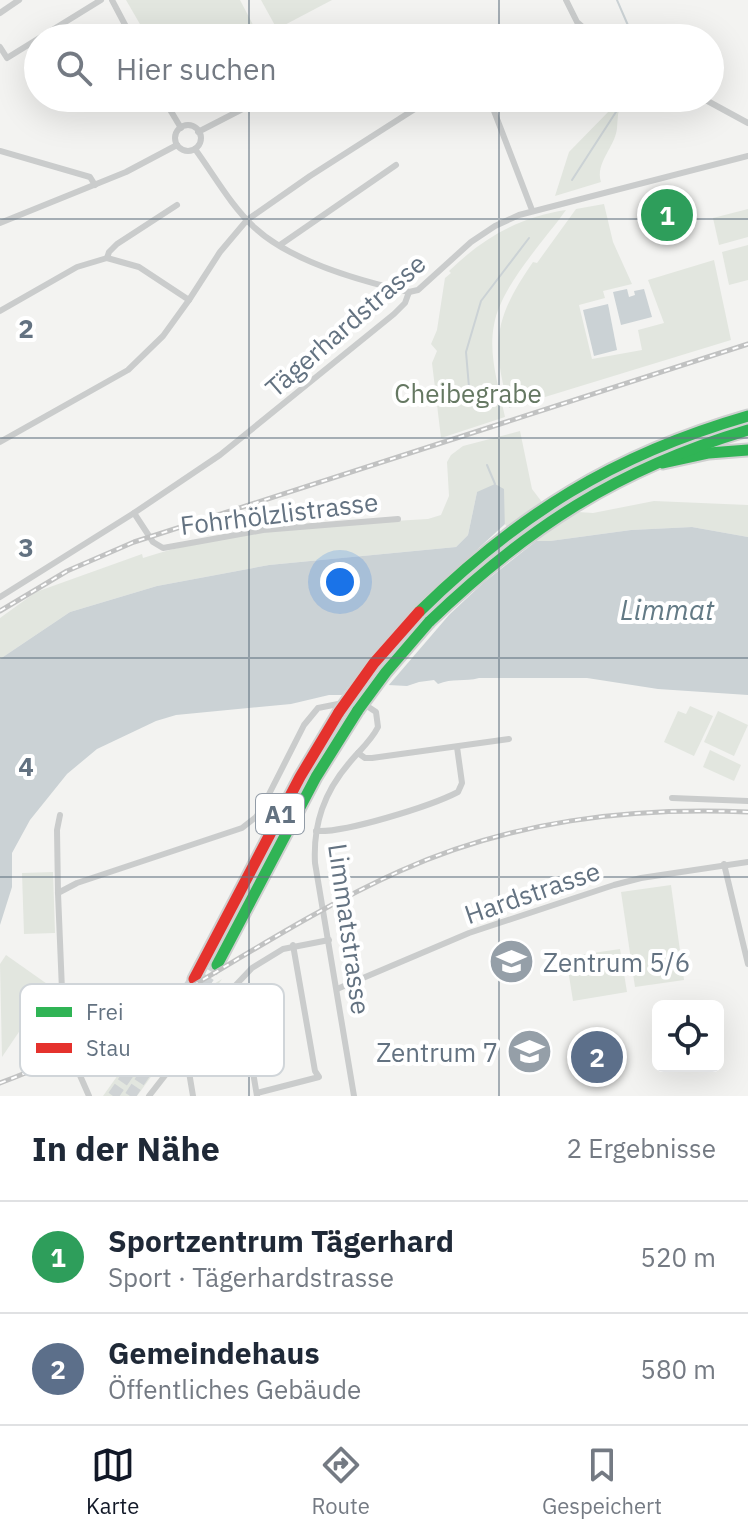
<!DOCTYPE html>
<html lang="de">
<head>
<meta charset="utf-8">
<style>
	:root { --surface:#fff; --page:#f6f6f7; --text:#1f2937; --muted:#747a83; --line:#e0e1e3; --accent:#111827 }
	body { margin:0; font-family:"IBM Plex Sans",sans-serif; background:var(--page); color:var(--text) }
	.controls { position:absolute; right:24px; bottom:24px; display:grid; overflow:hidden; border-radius:12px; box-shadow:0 8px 32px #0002 }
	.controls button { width:72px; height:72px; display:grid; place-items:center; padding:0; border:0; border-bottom:2px solid var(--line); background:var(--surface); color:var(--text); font:40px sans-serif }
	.you { position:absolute; left:340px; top:582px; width:28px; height:28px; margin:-20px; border:6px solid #fff; border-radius:50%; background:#1a73e8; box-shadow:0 0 0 12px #1a73e833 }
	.badge { display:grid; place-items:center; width:52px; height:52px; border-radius:50%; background:var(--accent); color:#fff; font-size:26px; font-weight:700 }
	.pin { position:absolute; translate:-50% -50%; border:4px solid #fff; box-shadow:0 2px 8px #0006 }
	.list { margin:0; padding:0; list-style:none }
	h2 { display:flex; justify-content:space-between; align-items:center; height:104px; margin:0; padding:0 32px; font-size:34px }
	h2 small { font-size:26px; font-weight:400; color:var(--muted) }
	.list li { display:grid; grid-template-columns:52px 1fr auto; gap:24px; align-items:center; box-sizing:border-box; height:112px; padding:0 32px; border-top:2px solid var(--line) }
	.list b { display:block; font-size:30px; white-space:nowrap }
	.list p { margin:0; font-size:26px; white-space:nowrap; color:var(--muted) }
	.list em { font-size:26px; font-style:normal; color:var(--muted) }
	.icon { flex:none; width:44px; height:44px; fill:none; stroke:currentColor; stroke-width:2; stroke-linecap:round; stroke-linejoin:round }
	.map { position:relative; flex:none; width:748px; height:1096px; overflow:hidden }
	.search { position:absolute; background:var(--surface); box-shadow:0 8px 32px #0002; left:24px; right:24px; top:24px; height:88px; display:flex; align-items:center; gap:20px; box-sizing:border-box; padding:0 28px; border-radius:44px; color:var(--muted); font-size:30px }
	.sheet { height:328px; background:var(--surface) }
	nav { display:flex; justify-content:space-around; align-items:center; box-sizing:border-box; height:112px; border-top:2px solid var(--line); background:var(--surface); font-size:22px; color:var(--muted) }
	nav a { display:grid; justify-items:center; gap:4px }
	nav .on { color:var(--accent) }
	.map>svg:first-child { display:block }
	.green { fill:#e2e6df }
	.water { fill:#cbd2d5 }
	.pier { fill:#f3f3f1 }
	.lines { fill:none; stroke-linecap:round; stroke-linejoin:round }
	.stream { stroke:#cbd2d5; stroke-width:2 }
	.highway-tunnel { stroke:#cfd3d5; stroke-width:11; stroke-dasharray:11 5.5; stroke-linecap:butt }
	.fast-casing { stroke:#cfd0d0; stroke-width:15 }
	.jam-casing { stroke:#cfd0d0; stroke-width:15 }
	.street { stroke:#cacccc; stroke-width:6 }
	.fast { stroke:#30b455; stroke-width:11 }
	.jam { stroke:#e5322d; stroke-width:11 }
	.rail-casing { stroke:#c1c2c2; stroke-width:5 }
	.rail { stroke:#fff; stroke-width:2; stroke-dasharray:6; stroke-linecap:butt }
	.fast-bridge-casing { stroke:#cfd0d0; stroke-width:15; stroke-linecap:butt }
	.jam-bridge-casing { stroke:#cfd0d0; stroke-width:15; stroke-linecap:butt }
	.fast-bridge { stroke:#30b455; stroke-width:11 }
	.jam-bridge { stroke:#e5322d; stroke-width:11 }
	.grid { fill:none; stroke:#637281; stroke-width:2; stroke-opacity:0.55 }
	.labels { text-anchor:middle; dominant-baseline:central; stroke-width:8; stroke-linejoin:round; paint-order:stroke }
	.shield { fill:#fff; stroke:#929ca7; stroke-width:2 }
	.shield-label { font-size:24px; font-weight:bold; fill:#637281 }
	.street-label { font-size:26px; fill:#637281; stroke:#fff }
	.park-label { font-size:26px; fill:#657862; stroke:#fff }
	.poi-label { font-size:26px; fill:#637281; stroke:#fff; text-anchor:start }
	.water-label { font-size:28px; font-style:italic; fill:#637a85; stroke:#fff }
	.key { fill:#fff; stroke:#d0d5d9; stroke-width:2 }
	.key-label { font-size:22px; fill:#637281 }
	.grid-label { font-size:26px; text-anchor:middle; font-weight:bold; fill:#637281; stroke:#fff; stroke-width:8; stroke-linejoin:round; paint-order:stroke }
</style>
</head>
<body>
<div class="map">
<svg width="748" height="1096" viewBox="0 0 748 1096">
	<rect width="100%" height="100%" fill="#f3f3f1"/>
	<g class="green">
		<polygon points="126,0 240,0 260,38 148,38"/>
		<polygon points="261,0 332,0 277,29"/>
		<path d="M619,98h7c-10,17 -7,12 -9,30 -2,20 -22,34 -16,54l-46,14 14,-44 44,-45z"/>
		<path d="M604,204l9,38 19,42 -29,7 2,7 -26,7 13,54 50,-9 -4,-20 26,-7 -16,-43 66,-20 17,80 -222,68c-18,-66 -15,-89 24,-146l4,1 39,-54z"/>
		<polygon points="748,209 748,237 719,245 713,218"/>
		<path d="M566,210c-22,31 -66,77 -72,115 -6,30 5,62 11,92l-64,21 -9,-75 5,-12 -6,-7 6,-14 8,-52 6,-5 -2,-2c34,-33 70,-54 117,-61z"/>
		<polygon points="748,245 748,280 729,285 722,252"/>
		<path d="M520,431l12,58 16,21 45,3 61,-12 94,4v32l-56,-10 -61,3 -81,11h-38l-35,-49 -9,43 -12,12 -187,18 -112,21 -87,26 -70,47v-41l36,-26 106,-38 1,4c91,-29 190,-33 285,-39l13,-4 8,-19 -2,-34 4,-7 12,-9z"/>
		<polygon points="690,706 713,716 694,756 664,742 678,711 686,714"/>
		<polygon points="718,711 748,725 734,756 704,742"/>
		<polygon points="710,750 741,765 734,781 703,767"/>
		<polygon points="53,872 55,933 24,934 22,873"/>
		<polygon points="671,885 684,980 635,987 621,892"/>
		<polygon points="620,949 627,992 573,1001 566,957"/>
		<polygon points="6,955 50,986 2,1057 0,964"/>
		<polygon points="222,979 137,1096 103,1096 118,1075 115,1044"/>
	</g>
	<g class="water">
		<polygon points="627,289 629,297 635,295 634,291 644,289 652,317 621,325 613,292"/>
		<polygon points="608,304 617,350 594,356 583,310"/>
		<path d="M495,484l9,5 1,45 7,7h38l81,-11 61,-3 56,10v158l-90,-6 -71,-11h-108c-14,4 -27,0 -41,6l-4,-4 -15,2 -12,4 -19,-1 -7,4 -38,6h-14l-38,9 -115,11 -20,6 -59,28 -30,25 -37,46 -18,33v34l-12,38v-266l70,-47 87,-26 112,-21 187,-18 12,-12 9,-43z"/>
	</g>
	<polygon class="pier" points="505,524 513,537 540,538 483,583 449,615 382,693 339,699 376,650 419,603"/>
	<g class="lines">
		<g class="stream">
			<polyline points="617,0 630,30"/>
			<polyline points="572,180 625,98"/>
			<polyline points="470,399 466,352 481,301 529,238"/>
			<polyline points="487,465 495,484"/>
		</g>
		<g class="highway-tunnel">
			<polyline points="113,1096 194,979"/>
			<polyline points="130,1096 217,965"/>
		</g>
		<defs>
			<g id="fast">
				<polyline points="663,463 709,453 748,450"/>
				<path d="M419,612c100,-98 194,-157 329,-196"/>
				<path d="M429,622c98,-94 188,-153 319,-192"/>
				<polyline points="217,965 316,777 358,710"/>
			</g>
			<polyline id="jam" points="194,979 300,777 339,712"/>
		</defs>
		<use href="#fast" class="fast-casing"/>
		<use href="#jam" class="jam-casing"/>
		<g class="street">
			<polyline points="112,0 132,38"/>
			<polyline points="566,0 577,22 595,38"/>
			<polyline points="0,13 19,0"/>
			<polyline points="0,47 7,58 101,0"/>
			<polyline points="163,98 181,128"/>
			<polyline points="489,98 532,210"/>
			<polyline points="702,98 748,123"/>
			<circle cx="188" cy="138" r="13"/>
			<polyline points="198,132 264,98"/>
			<path d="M195,149c19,26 36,57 60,79 37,34 105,53 154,64l9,-2 53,-48 24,-16 24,-11 229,-59"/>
			<polyline points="0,151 90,177 95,185"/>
			<polyline points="0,223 126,172 177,145"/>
			<polyline points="280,245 396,165"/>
			<polyline points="107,258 109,252 117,244 177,205"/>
			<polyline points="0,311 77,267 107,258 139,267 189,300 220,252 247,220 310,176 432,98"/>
			<polyline points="0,442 128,370 163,336 189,300"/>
			<polyline points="134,513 153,542 163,548 263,530 398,519"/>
			<polyline points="0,597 134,513 220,455 394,314 405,303 409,292"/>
			<polyline points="358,753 365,758 372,758 509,739"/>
			<polyline points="672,798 748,801"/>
			<polyline points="60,815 57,830 58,893 64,1039 89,1096"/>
			<path d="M316,831c29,2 115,-25 142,-39l4,-9 -5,-36"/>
			<polyline points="724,864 748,964"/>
			<path d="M58,893l19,-10 165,-55 14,-11 7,-11 41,-81 14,-17 40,-8 18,12 2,15c-7,14 -19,24 -28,35 -26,30 -37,62 -35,101l39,233"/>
			<polyline points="233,988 240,995 257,1096"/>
			<polyline points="337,989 469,933 614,885 641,878 748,862"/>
			<polyline points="182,1053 187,1060 193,1096"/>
			<polyline points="257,1093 319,1077 315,1071 293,945"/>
			<polyline points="149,1096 233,988 252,968 283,949 329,940"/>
		</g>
		<use href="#fast" class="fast"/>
		<use href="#jam" class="jam"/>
		<defs>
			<g id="rail">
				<polyline points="0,611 67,571 134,542 748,344"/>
				<path d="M0,1083c143,-53 262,-150 400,-212 111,-50 228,-64 348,-59"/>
			</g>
		</defs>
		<use href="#rail" class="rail-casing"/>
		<use href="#rail" class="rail"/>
		<defs>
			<polyline id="fast-bridge" points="358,710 386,672 429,622"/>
			<polyline id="jam-bridge" points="339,712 374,663 419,612"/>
		</defs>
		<use href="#fast-bridge" class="fast-bridge-casing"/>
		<use href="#jam-bridge" class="jam-bridge-casing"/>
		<use href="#fast-bridge" class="fast-bridge"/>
		<use href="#jam-bridge" class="jam-bridge"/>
	</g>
	<path class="grid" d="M249,0v38M499,0v38M249,98v998M499,98v998M0,219h748M0,438h748M0,658h748M0,877h748"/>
	<defs>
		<symbol id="school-disc" viewBox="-11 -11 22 22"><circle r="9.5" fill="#959fa8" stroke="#fff"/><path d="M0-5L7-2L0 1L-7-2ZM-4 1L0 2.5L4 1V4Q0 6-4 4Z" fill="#fff"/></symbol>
	</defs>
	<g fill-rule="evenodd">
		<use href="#school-disc" x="486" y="936" width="51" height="51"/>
		<use href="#school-disc" x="504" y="1026" width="51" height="51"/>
	</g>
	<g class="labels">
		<rect class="shield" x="256" y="794" width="48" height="40" rx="6"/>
		<g class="shield-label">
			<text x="280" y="814">A1</text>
		</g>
		<g class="street-label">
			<text transform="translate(345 325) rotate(-41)">Tägerhardstrasse</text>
			<text transform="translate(279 513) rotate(-7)">Fohrhölzlistrasse</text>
			<text transform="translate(532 892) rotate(-19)">Hardstrasse</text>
			<text transform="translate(350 929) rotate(82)">Limmatstrasse</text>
		</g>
		<g class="park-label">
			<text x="468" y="393">Cheibegrabe</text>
		</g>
		<g class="poi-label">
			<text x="543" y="962">Zentrum 5/6</text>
			<text x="498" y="1052" text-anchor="end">Zentrum 7</text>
		</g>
		<g class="water-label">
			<text x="667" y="609">Limmat</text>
		</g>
	</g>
	<rect x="20" y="984" width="264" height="92" rx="12" class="key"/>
	<rect x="36" y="1007" width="36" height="10" fill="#30b455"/>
	<rect x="36" y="1043" width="36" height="10" fill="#e5322d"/>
	<g class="key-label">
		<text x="86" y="1020">Frei</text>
		<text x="86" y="1056">Stau</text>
	</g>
	<g class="grid-label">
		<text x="26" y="338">2</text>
		<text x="26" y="557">3</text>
		<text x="26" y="776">4</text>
	</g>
</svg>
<div class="controls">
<button><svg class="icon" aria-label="locate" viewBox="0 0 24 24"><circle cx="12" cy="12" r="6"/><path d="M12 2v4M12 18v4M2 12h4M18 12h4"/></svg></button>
</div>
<div class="you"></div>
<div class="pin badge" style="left:667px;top:215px;background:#2e9e5b">1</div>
<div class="pin badge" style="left:597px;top:1057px;background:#5c6f8a">2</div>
<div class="search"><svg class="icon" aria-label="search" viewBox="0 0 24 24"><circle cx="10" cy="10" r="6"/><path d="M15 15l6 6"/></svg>Hier suchen</div>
</div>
<section class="sheet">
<h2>In der Nähe<small>2 Ergebnisse</small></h2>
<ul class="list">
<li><span class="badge" style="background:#2e9e5b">1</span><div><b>Sportzentrum Tägerhard</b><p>Sport · Tägerhardstrasse</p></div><em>520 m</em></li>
<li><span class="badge" style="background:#5c6f8a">2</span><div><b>Gemeindehaus</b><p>Öffentliches Gebäude</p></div><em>580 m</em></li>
</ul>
</section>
<nav>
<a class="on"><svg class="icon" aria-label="map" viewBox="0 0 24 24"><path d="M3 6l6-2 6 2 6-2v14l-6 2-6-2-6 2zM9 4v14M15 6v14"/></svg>Karte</a>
<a><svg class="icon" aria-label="directions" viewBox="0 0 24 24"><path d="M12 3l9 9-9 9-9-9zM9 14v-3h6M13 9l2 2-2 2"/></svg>Route</a>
<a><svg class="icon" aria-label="saved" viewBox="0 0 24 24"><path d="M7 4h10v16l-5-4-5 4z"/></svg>Gespeichert</a>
</nav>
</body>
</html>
